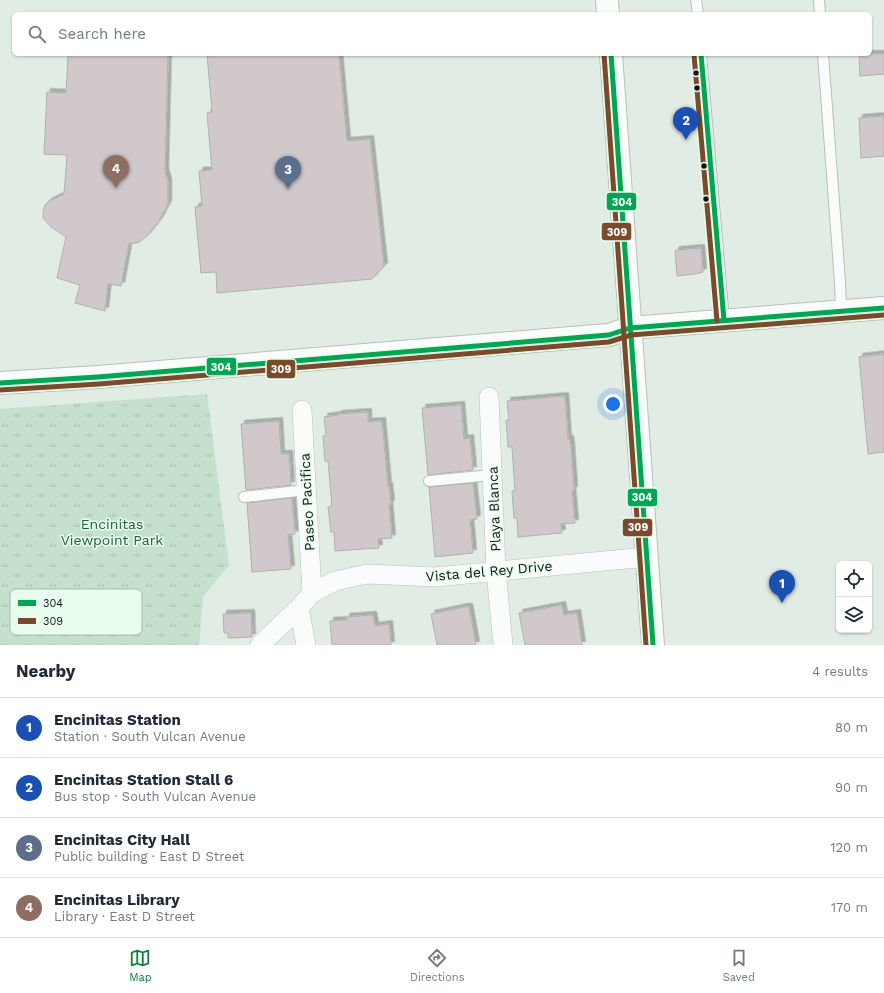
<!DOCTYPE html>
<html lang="en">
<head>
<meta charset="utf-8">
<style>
	:root { --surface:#fff; --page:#f6f6f7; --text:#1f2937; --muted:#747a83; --line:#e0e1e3; --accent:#0b8043 }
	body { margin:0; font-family:"Work Sans",sans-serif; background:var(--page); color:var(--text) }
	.controls { position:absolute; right:12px; bottom:12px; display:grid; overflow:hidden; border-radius:6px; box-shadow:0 1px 3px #0004 }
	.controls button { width:36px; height:36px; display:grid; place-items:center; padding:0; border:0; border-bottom:1px solid var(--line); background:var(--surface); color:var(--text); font:20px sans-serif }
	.you { position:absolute; left:613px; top:404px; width:14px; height:14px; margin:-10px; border:3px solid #fff; border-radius:50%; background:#1a73e8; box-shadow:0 0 0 6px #1a73e833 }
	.badge { display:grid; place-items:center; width:26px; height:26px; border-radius:50%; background:var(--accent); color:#fff; font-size:13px; font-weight:700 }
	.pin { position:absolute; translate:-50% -33px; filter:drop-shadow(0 1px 2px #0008) }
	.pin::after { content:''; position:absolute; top:21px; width:14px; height:12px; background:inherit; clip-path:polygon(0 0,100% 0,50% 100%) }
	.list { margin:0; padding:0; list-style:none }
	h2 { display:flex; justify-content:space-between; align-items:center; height:52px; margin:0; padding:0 16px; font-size:17px }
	h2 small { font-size:13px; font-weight:400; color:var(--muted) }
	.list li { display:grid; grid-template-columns:26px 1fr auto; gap:12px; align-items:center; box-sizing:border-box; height:60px; padding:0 16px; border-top:1px solid var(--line) }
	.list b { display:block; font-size:15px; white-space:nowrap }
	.list p { margin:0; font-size:13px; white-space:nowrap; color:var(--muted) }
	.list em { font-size:13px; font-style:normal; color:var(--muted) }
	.icon { flex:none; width:22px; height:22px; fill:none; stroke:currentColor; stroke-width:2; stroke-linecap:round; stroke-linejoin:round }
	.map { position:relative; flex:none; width:884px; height:645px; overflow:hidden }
	.search { position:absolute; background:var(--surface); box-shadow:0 1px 3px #0004; left:12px; right:12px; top:12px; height:44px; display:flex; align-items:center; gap:10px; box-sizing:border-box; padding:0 14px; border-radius:6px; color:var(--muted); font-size:15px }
	.sheet { height:292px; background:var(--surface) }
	nav { display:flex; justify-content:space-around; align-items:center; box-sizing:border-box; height:56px; border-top:1px solid var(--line); background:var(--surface); font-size:11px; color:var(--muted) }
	nav a { display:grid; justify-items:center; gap:2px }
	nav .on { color:var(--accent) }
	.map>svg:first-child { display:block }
	.grass { fill:url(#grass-tufts) }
	.building { fill:#d0c8ca; stroke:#b0b1af; filter:url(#shadow) }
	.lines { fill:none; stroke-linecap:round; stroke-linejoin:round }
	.service-casing { stroke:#b7c0ba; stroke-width:12 }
	.minor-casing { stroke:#b7c0ba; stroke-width:20 }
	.tertiary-casing { stroke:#b7c0ba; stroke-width:24 }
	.secondary-casing { stroke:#b7c0ba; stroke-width:24 }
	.service { stroke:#fafcfb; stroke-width:10 }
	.minor { stroke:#fafcfb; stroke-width:19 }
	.tertiary { stroke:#fafcfb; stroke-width:22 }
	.secondary { stroke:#fafcfb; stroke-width:22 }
	.bus-1-casing { stroke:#e9fdef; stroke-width:8 }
	.bus-2-casing { stroke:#e9fdef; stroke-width:8 }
	.bus-1 { stroke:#00a651; stroke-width:5 }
	.bus-2 { stroke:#7a4b2a; stroke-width:5 }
	.bus-dot { fill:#0f1611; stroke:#e9fdef; stroke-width:1.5 }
	.labels { text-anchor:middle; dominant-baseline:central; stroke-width:3; stroke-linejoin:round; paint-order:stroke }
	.street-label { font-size:14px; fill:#0f1611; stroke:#e9fdef }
	.park-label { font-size:14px; fill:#1b613a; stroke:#e9fdef }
	.key { fill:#e9fdef; stroke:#a8b8ac; stroke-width:1 }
	.key-label { font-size:11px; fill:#0f1611 }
	.line-badge { stroke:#e9fdef; stroke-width:1.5 }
	.badge-label { font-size:11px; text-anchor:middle; font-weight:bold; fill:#fff }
</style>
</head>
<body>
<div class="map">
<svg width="884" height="645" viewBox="0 0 884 645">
	<defs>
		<pattern id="grass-tufts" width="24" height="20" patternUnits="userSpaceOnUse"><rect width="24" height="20" fill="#c6e0ce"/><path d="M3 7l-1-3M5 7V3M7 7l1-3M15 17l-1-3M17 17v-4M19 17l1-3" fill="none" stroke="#a9bfb0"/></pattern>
		<filter id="shadow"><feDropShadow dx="3.5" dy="-3.5" stdDeviation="0" flood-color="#0004"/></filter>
	</defs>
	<rect width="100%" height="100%" fill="#e0ece4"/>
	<polygon class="grass" points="207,394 229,565 203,597 199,645 0,645 0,409"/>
	<g class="building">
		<polygon points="68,54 168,54 165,172 168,182 168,204 159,221 147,236 138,243 129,243 121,286 108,284 105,311 75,303 80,285 57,278 66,237 51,227 43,218 43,211 45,205 48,202 64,194 67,155 44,154 47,92 66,93"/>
		<polygon points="207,54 339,54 347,141 370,139 384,266 372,279 217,293 216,272 201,273 195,207 202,206 199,171 212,170 207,113 212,112"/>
		<polygon points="859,54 884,54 884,74 860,76"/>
		<polygon points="884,116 884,156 861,158 859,118"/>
		<polygon points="701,248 703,272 695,274 677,276 675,251 677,250"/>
		<polygon points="884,354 884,452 868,454 859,357"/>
		<polygon points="565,396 568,439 570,439 571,447 574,490 572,490 575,523 561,524 562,533 518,537 517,518 514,518 512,491 515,491 512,447 508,447 506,420 509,420 507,401"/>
		<polygon points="461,405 464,439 470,438 473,470 428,475 422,408"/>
		<polygon points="368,412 368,422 382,421 388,487 389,486 391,504 389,504 392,538 378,539 379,548 335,551 334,532 331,532 328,507 332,506 328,461 325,461 323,436 326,435 324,417 338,415 338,414"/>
		<polygon points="279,421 281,454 289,454 291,485 246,490 241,424"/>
		<polygon points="473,483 477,519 470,520 473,553 435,557 429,487"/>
		<polygon points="292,498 295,534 288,535 291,569 252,572 247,503"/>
		<polygon points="562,605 564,615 577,613 582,645 525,645 519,613"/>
		<polygon points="464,607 469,607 476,645 437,645 431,614"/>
		<polygon points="251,613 252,637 228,638 228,633 224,633 223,614"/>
		<polygon points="373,615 375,626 389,624 391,645 332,645 330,621 347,620 346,617"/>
	</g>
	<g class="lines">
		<defs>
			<g id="service">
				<polyline points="696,0 698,14"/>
				<polyline points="819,0 820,14"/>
				<polyline points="701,54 724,320"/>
				<polyline points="823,54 840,282 841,311"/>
				<polyline points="429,481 492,475"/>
				<polyline points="244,497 306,490"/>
			</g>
			<g id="minor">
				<polyline points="489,397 496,571 503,645"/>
				<polyline points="302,410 312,593"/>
				<polyline points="299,608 306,645"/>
				<polyline points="260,645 299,608 312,593 335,581 367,574 435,577 647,557"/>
			</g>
			<polyline id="tertiary" points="0,383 98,377 595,336 609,335 630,328 884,308"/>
			<g id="secondary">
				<polyline points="607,0 608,14"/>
				<polyline points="611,54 653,645"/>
			</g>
		</defs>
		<use href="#service" class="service-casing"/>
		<use href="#minor" class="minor-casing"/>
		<use href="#tertiary" class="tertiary-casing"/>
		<use href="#secondary" class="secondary-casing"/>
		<use href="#service" class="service"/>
		<use href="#minor" class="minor"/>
		<use href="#tertiary" class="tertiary"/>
		<use href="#secondary" class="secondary"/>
		<defs>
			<g id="bus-1">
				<polyline points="611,54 653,645"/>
				<polyline points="701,54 724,320"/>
				<polyline points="0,383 98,377 609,335 630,328 884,308"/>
			</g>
			<g id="bus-2">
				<polyline points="604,54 646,645"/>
				<polyline points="694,55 717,321"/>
				<polyline points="0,390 99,384 609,342 631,335 884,315"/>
			</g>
		</defs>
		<use href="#bus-1" class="bus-1-casing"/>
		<use href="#bus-2" class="bus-2-casing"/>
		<use href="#bus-1" class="bus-1"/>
		<use href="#bus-2" class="bus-2"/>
	</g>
	<g class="bus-dot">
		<circle cx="696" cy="73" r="3.5"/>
		<circle cx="697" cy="88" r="3.5"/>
		<circle cx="704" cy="166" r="3.5"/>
		<circle cx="706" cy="199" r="3.5"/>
	</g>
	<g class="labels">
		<g class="street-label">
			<text transform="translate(307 502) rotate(-93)">Paseo Pacifica</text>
			<text transform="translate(494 509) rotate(-92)">Playa Blanca</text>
			<text transform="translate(489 571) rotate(-5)">Vista del Rey Drive</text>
		</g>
		<g class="park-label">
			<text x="112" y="524">Encinitas<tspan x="112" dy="16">Viewpoint Park</tspan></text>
		</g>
	</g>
	<rect x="10" y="589" width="132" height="46" rx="6" class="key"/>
	<rect x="18" y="600" width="18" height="6" fill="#00a651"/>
	<rect x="18" y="618" width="18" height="6" fill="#7a4b2a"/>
	<g class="key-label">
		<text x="43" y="607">304</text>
		<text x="43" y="625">309</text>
	</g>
	<g class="line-badge">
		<rect x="606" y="192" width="31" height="19" rx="4" fill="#00a651"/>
		<rect x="601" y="222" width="31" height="19" rx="4" fill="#7a4b2a"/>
		<rect x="206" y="357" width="31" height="19" rx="4" fill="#00a651"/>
		<rect x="266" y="359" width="30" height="20" rx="4" fill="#7a4b2a"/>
		<rect x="627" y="488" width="31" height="19" rx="4" fill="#00a651"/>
		<rect x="622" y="518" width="31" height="19" rx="4" fill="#7a4b2a"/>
	</g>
	<g class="badge-label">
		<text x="622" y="206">304</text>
		<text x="617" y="236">309</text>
		<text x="221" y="371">304</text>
		<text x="281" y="373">309</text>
		<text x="642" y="501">304</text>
		<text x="638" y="531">309</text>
	</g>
</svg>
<div class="controls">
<button><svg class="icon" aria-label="locate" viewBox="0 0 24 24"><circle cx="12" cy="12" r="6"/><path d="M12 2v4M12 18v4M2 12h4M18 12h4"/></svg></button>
<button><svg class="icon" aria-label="layers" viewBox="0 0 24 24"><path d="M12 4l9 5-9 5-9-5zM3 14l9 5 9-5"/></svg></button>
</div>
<div class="you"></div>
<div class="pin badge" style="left:782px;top:603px;background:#1a4fb4">1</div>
<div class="pin badge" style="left:686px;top:140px;background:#1a4fb4">2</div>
<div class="pin badge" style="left:288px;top:189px;background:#5c6f8a">3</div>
<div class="pin badge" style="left:116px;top:188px;background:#8d6e63">4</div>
<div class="search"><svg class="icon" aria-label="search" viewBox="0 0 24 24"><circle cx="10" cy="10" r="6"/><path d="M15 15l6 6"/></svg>Search here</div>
</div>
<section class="sheet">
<h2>Nearby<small>4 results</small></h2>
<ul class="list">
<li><span class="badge" style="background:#1a4fb4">1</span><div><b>Encinitas Station</b><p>Station · South Vulcan Avenue</p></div><em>80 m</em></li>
<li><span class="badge" style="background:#1a4fb4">2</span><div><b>Encinitas Station Stall 6</b><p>Bus stop · South Vulcan Avenue</p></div><em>90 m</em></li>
<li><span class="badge" style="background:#5c6f8a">3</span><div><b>Encinitas City Hall</b><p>Public building · East D Street</p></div><em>120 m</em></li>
<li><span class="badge" style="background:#8d6e63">4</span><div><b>Encinitas Library</b><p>Library · East D Street</p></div><em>170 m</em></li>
</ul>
</section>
<nav>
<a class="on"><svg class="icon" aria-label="map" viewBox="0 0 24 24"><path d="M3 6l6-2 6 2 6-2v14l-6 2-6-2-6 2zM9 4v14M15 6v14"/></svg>Map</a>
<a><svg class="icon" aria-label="directions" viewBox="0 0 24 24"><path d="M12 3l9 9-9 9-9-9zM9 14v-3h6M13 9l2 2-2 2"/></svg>Directions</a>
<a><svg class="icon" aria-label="saved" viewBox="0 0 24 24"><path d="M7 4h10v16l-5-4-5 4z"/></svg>Saved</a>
</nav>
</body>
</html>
